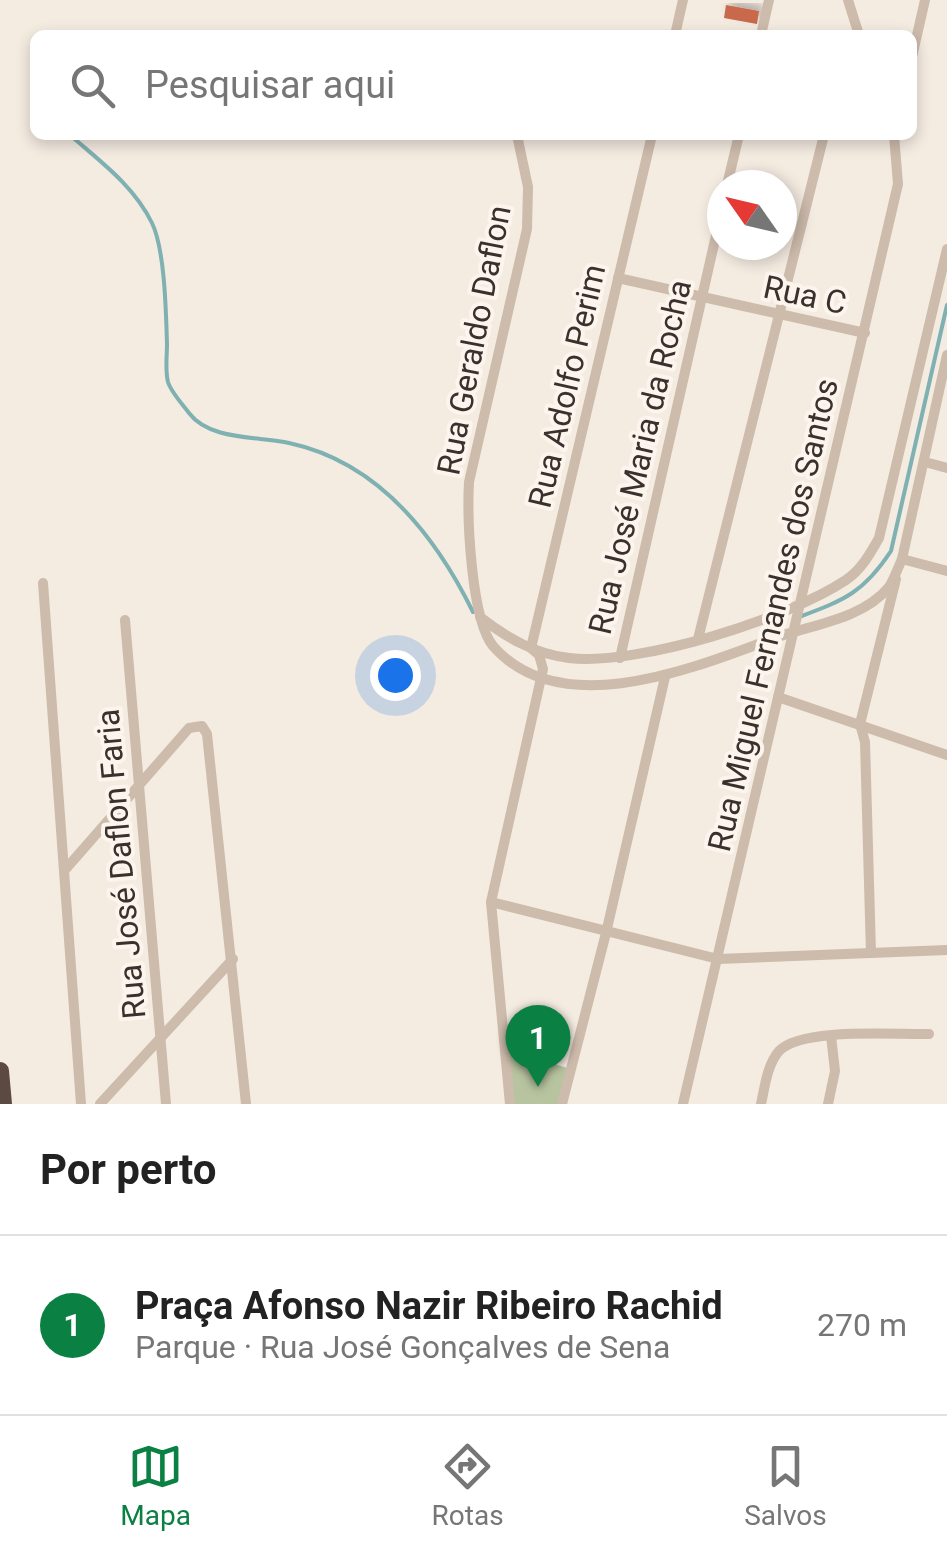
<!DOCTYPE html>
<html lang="pt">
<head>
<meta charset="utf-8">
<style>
	:root { --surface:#fff; --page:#f2f2f2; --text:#222; --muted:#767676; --line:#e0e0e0; --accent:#0b8043 }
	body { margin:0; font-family:Roboto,sans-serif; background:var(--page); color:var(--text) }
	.compass { position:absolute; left:707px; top:170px; width:90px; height:90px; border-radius:50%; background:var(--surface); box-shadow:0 5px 15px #0003; rotate:304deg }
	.you { position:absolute; left:395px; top:675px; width:35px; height:35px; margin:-25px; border:8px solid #fff; border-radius:50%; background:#1a73e8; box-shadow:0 0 0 15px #1a73e833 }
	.badge { display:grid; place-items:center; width:65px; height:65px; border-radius:50%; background:var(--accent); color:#fff; font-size:32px; font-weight:700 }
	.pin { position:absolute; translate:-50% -82px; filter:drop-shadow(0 2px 5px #0008) }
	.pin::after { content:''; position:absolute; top:52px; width:35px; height:30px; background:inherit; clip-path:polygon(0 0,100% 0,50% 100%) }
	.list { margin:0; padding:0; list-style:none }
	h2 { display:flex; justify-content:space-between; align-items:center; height:130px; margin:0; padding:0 40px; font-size:42px }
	h2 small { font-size:32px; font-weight:400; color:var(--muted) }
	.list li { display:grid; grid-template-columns:65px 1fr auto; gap:30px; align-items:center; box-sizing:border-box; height:180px; padding:0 40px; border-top:2px solid var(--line) }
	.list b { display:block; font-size:38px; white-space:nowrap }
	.list p { margin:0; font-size:32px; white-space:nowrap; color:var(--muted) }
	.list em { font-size:32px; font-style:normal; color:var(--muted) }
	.icon { flex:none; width:55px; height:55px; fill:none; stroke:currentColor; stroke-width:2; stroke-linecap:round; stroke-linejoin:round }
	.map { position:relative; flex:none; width:947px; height:1104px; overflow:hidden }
	.search { position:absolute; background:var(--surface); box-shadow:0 5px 15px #0003; left:30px; right:30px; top:30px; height:110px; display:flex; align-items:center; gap:25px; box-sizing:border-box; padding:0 35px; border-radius:15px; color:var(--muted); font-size:38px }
	.sheet { height:310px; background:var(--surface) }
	nav { display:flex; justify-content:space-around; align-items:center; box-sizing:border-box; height:140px; border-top:2px solid var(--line); background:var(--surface); font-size:28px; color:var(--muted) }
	nav a { display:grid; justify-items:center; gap:5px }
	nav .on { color:var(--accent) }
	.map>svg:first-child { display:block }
	.green { fill:#b8c4a0 }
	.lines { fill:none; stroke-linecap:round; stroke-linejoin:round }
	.stream { stroke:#7fb0b2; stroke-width:4 }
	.building { fill:#c8694b; filter:url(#shadow) }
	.street { stroke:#cdbbac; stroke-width:10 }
	.highway { stroke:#5c4a42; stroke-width:18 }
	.labels { text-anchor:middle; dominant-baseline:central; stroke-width:8; stroke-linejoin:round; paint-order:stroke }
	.street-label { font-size:32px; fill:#3b302b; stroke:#fbf5ee }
</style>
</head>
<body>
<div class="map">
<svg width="947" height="1104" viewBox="0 0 947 1104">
	<defs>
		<filter id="shadow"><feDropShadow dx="5" dy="-5" stdDeviation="5" flood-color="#0004"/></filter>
	</defs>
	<rect width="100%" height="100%" fill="#f4ebe1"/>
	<polygon class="green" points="505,1050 571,1069 562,1104 510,1104"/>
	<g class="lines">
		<g class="stream">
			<path d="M70,135c31,27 64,51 82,88 13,27 14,90 15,121 0,11 -2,27 1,38 3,10 15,23 21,31 21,28 70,23 100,30 89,19 146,92 184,169"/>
			<path d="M799,617c46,-17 65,-25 92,-66l56,-246"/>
		</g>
	</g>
	<polygon class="building" points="726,5 759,11 757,24 724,18"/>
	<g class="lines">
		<g class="street">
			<polyline points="848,0 859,35"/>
			<polyline points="675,35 683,0"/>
			<polyline points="761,35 769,0"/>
			<polyline points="912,57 925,0"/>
			<path d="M517,135l11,52 -1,42 -58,253c-2,36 2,137 24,164 67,77 201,22 279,-7 37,-14 90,-19 117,-52 5,-8 9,-19 13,-28l45,-204"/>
			<polyline points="727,185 739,135"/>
			<polyline points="618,278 865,333"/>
			<polyline points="925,462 947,468"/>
			<polyline points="902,559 947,571"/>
			<polyline points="43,583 81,1104"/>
			<path d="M480,617c27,21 55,37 89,41 70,8 218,-39 277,-78 15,-10 24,-26 33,-42l68,-289"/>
			<polyline points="125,620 166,1104"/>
			<polyline points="698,639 824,135"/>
			<polyline points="531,648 652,135"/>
			<polyline points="620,658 722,209"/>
			<polyline points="778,697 947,755"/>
			<polyline points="64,871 189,728 202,726 207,734 246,1104"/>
			<polyline points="491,902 718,959 947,950"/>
			<polyline points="871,953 865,742 860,724 896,579"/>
			<polyline points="100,1104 233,959"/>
			<polyline points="510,1104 491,902 543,669 539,655 532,649"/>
			<polyline points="562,1104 606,933 665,677"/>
			<polyline points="683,1104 898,184 894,135"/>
			<path d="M761,1104c4,-18 6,-39 18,-53 23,-24 117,-16 150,-17"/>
			<polyline points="828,1104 835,1071 831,1036"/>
		</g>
		<polyline class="highway" points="0,1071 3,1104"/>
	</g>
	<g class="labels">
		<g class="street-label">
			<text transform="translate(805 295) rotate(12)">Rua C</text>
			<text transform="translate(474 340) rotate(-79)">Rua Geraldo Daflon</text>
			<text transform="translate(567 386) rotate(-77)">Rua Adolfo Perim</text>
			<text transform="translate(640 457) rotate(-77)">Rua José Maria da Rocha</text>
			<text transform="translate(773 615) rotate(-77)">Rua Miguel Fernandes dos Santos</text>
			<text transform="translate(121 864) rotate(-95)">Rua José Daflon Faria</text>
		</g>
	</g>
</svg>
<svg class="compass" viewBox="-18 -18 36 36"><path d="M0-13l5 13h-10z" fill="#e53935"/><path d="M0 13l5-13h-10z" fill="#767676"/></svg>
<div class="you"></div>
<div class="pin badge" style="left:538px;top:1087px">1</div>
<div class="search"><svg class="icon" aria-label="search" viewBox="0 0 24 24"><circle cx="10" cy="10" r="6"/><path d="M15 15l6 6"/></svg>Pesquisar aqui</div>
</div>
<section class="sheet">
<h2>Por perto<small></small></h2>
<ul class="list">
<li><span class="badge">1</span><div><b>Praça Afonso Nazir Ribeiro Rachid</b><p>Parque · Rua José Gonçalves de Sena</p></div><em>270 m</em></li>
</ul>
</section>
<nav>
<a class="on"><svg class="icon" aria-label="map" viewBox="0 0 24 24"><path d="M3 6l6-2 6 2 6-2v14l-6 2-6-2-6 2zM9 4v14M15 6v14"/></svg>Mapa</a>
<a><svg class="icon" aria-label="directions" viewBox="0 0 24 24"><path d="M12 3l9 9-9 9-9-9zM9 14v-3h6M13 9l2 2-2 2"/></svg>Rotas</a>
<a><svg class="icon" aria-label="saved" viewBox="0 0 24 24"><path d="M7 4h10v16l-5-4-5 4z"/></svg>Salvos</a>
</nav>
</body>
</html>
